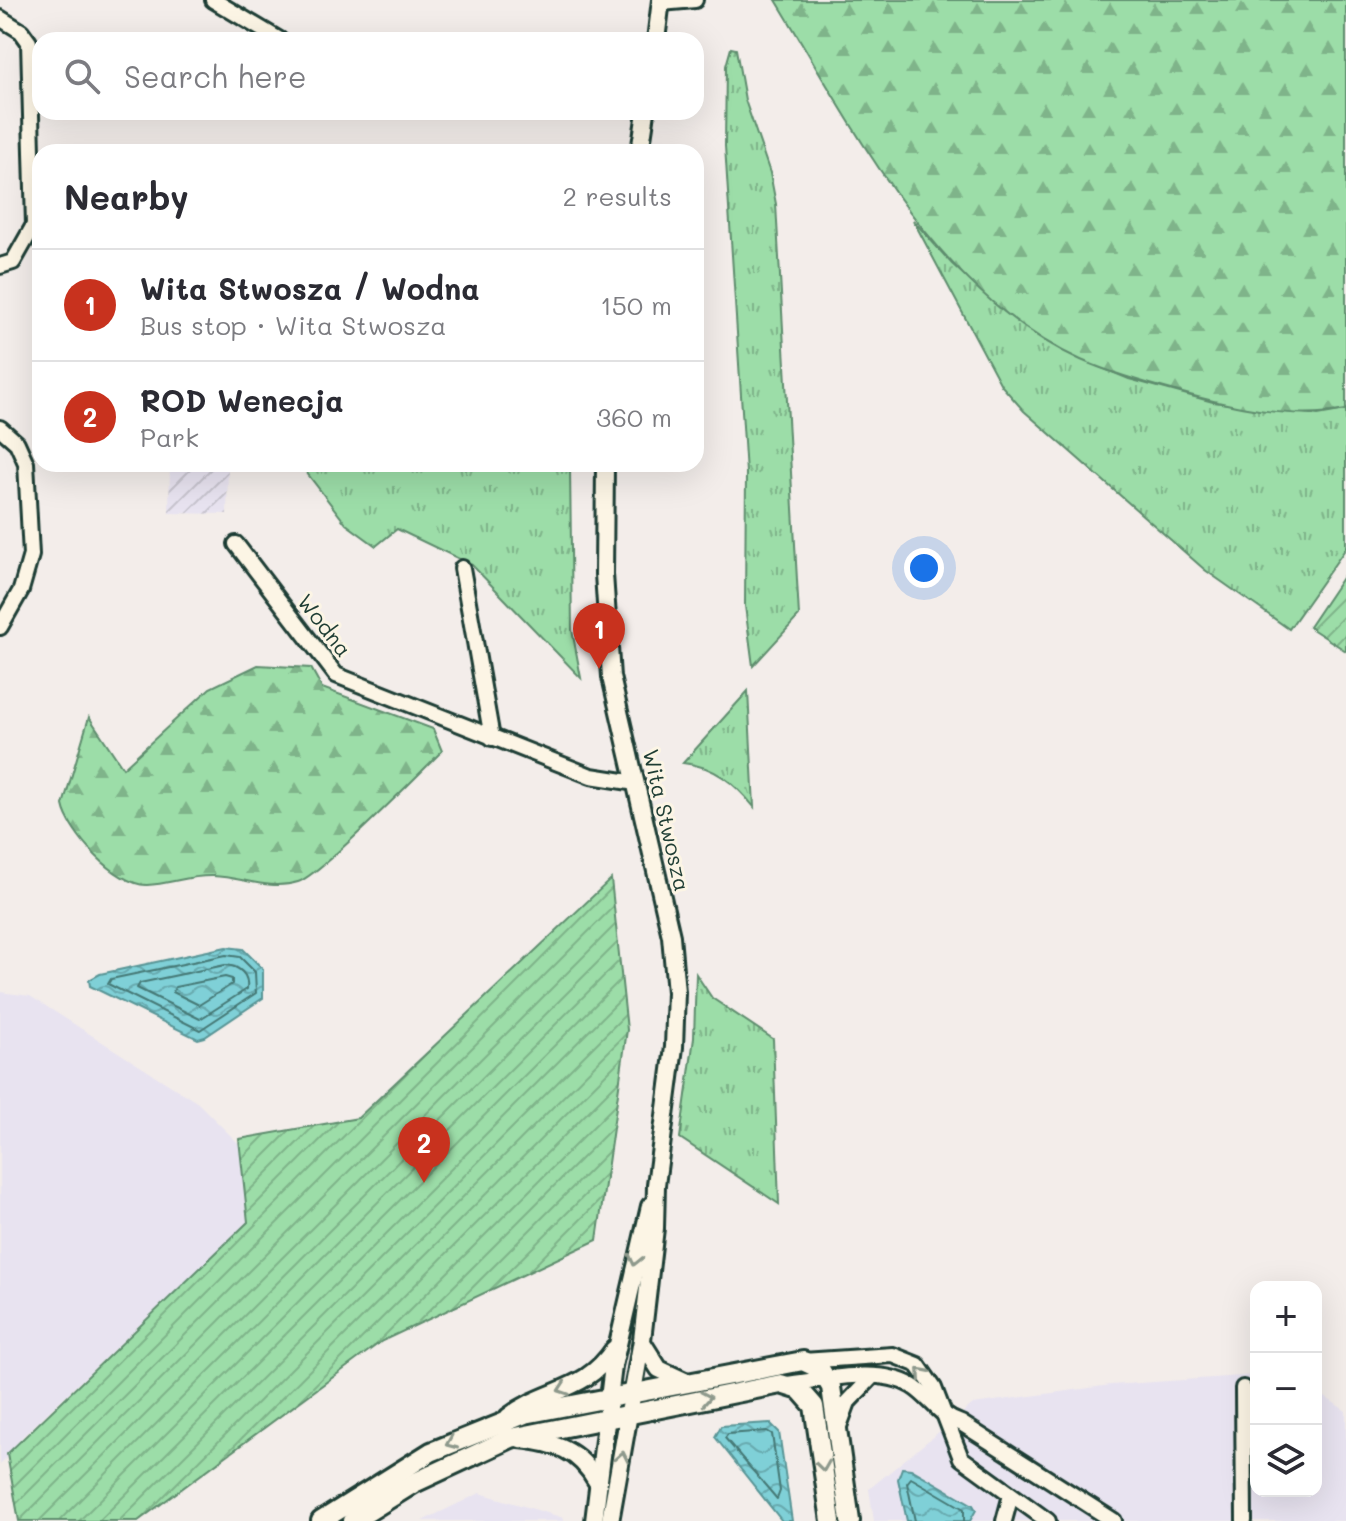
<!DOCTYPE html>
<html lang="en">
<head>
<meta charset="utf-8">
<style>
	:root { --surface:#fff; --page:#f7f7f7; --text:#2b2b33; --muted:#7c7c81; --line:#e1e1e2; --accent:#c8321e }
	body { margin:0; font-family:Mali,sans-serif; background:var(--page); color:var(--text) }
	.controls { position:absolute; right:24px; bottom:24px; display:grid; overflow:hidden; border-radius:16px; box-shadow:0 8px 32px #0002 }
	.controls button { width:72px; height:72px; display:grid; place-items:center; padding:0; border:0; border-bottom:2px solid var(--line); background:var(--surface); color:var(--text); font:40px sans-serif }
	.you { position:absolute; left:924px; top:568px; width:28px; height:28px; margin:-20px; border:6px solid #fff; border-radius:50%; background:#1a73e8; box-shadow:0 0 0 12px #1a73e833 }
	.badge { display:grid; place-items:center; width:52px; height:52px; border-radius:50%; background:var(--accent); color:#fff; font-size:26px; font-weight:700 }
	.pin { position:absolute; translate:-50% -66px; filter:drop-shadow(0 2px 4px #0008) }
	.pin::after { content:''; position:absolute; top:42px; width:28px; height:24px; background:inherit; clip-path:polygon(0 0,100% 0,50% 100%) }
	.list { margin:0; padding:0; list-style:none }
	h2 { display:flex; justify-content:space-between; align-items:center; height:104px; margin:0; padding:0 32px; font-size:34px }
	h2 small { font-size:26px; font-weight:400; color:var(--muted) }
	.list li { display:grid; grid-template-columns:52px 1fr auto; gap:24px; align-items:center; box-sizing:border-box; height:112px; padding:0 32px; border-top:2px solid var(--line) }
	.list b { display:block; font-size:30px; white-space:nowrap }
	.list p { margin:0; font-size:26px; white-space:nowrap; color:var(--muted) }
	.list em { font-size:26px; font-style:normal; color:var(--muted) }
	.icon { flex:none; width:44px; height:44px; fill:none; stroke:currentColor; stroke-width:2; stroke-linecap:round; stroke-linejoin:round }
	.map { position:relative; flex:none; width:1346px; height:1521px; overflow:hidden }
	.search { position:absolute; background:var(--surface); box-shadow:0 8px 32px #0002; left:32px; top:32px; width:672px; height:88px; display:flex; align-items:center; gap:20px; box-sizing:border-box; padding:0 28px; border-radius:24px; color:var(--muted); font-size:30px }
	.panel { position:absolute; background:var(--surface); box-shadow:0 8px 32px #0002; left:32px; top:144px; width:672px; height:328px; border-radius:24px }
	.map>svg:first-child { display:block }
	.built { fill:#e8e3f0 }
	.industrial { fill:url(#industrial-furrows) }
	.grass { fill:url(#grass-tufts); stroke:#5e8d6e; stroke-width:2 }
	.forest { fill:url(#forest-firs); stroke:#5e8d6e; stroke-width:2 }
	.garden { fill:url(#garden-furrows); stroke:#5e8d6e; stroke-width:2 }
	.water { fill:url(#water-waves); stroke:#599596; stroke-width:2 }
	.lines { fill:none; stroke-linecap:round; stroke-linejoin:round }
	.shore { stroke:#457875; stroke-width:2 }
	.minor-casing { stroke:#1f3d34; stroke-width:20 }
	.tertiary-casing { stroke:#1f3d34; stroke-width:22 }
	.secondary-casing { stroke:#1f3d34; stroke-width:24 }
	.minor { stroke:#fcf5e5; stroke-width:14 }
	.tertiary { stroke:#fcf5e5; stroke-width:16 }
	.secondary { stroke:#fcf5e5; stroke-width:18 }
	.oneway { stroke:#8e998c }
	.labels { text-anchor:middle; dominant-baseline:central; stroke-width:6; stroke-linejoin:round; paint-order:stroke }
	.street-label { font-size:22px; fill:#1f3d34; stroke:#fcf5e5 }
</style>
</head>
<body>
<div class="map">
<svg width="1346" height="1521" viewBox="0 0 1346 1521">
	<defs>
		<pattern id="industrial-furrows" width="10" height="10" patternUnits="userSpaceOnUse" patternTransform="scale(2)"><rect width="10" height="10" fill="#e8e3f0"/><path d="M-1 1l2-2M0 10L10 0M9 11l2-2" fill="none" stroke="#c7c4ce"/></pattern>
		<pattern id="grass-tufts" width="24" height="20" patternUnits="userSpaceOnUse" patternTransform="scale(2)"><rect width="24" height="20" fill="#9cdda8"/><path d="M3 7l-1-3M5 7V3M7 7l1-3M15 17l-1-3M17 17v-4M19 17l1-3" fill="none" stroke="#7fb48a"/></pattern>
		<pattern id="forest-firs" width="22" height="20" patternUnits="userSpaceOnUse" patternTransform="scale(2)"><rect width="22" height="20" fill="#9cdda8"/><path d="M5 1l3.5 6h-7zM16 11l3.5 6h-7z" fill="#7fb48a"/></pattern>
		<pattern id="garden-furrows" width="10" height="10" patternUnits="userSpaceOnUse" patternTransform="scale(2)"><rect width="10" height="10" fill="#9cdda8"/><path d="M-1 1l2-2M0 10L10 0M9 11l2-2" fill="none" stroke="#7fb48a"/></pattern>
		<pattern id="water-waves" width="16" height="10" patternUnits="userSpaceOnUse" patternTransform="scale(2)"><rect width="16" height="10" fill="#7fd0d7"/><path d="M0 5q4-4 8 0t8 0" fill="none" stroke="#67aaaf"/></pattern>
	</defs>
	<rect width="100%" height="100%" fill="#f3edea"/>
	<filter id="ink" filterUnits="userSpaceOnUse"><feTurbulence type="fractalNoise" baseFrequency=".0125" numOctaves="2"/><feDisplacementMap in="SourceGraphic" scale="16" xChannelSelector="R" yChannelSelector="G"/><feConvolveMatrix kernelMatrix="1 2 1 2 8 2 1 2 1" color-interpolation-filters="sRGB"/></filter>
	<g filter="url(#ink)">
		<g class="built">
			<polygon points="0,992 30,996 198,1103 239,1144 248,1222 22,1437 0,1465"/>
			<polygon points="1256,1375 1256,1491 1316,1491 1316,1391 1346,1411 1346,1521 874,1521 869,1489 973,1404 1111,1385"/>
			<polygon points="480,1493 564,1518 564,1521 422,1521"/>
		</g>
		<polygon class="industrial" points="170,464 228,464 227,514 169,513"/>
		<g class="grass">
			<polygon points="731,48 736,49 745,100 770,173 776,204 799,616 753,666 745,606 746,473 725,146 726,66"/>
			<polygon points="913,220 952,264 983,292 1078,358 1129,379 1213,402 1318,415 1346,410 1346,548 1289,629 1205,570 1024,411 1001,385"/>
			<polygon points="300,464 570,467 572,630 581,678 472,565 397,529 376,546 346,524"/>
			<path d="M748,691l6,116c-19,-24 -40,-41 -71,-44z"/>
			<polygon points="696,974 712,998 773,1039 779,1204 680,1138 694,1038"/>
		</g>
		<g class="forest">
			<path d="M776,0h570v410c-55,10 -114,-3 -167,-18 -34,-9 -66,-18 -98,-32 -145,-66 -226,-231 -305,-360z"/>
			<path d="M258,665l53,3 11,20 111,41 9,22c-22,22 -123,125 -144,131 -29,9 -56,-5 -85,-6 -23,-1 -43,8 -66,9 -30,1 -79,-53 -84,-80l26,-88 34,51 87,-80z"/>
		</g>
		<g class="garden">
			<polygon points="1346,572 1346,651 1309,627"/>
			<polygon points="611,879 627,1030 597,1240 382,1341 138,1521 19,1521 7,1454 248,1222 239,1139 358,1118"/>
		</g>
		<g class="water">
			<polygon points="226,947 243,949 263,969 263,998 205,1037 198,1039 90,986 89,980 100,974"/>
			<polygon points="770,1423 779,1432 792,1521 782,1521 715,1437 721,1426"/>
			<polygon points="902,1468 911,1469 973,1505 976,1510 970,1521 907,1521 898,1479"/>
		</g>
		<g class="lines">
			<g class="shore">
				<polygon points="226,955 240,957 255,972 256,993 200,1030 108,984 111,979"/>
				<path d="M225,965c14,1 24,9 22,24l-47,30 -63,-31 3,-5z"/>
				<polygon points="225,977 232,979 232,984 199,1005 173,992 175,987"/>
				<polygon points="767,1431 772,1434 780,1491 777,1499 725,1438 728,1434"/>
				<polyline points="915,1521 907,1483 911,1478 964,1509 964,1521"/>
			</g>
			<defs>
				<g id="minor">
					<polyline points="213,0 280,40"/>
					<polyline points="661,3 695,0"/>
					<polyline points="0,18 21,31 29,42 34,225 13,262 0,266"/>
					<polyline points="0,428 17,443 26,463 31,555 21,590 0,627"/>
					<polyline points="236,544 336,675 591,776 636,783"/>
					<polyline points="462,568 492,738"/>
					<polyline points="803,1361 893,1355 918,1365 934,1388 961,1458 1048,1521"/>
					<path d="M787,1384c36,-4 92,-18 125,2 19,12 27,30 49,37l153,98"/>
					<polyline points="1243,1388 1244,1521"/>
					<polyline points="838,1429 848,1402 872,1377"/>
					<polyline points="1004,1521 1011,1495"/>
				</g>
				<g id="tertiary">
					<polyline points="656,40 661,0"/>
					<polyline points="640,152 646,112"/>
					<polyline points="605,464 604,574 611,677 671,936 676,992 674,1047 656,1185 655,1228 642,1340 610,1521"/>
					<polyline points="642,1342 659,1369 689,1383"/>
					<path d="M508,1417c39,-30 77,-24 106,-68"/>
					<path d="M520,1439c35,4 59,10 77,43"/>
					<polyline points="594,1521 613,1366 650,1206"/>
				</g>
				<g id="secondary">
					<polyline points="321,1521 431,1452 525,1414 803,1361 820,1369 831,1387 850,1521"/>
					<polyline points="353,1521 414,1483 511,1438 781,1384 800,1390 814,1406 831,1521"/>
				</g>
			</defs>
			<use href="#minor" class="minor-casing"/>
			<use href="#tertiary" class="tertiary-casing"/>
			<use href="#secondary" class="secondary-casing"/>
			<use href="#minor" class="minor"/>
			<use href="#tertiary" class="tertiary"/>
			<use href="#secondary" class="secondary"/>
		</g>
		<defs><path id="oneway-chevron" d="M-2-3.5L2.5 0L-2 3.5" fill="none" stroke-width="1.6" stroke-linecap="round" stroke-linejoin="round" transform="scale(2)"/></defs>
		<g class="oneway">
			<use href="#oneway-chevron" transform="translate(635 1260) rotate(103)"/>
			<use href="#oneway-chevron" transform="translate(922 1373) rotate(-131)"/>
			<use href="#oneway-chevron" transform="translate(563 1389) rotate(161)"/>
			<use href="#oneway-chevron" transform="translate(706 1398) rotate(-10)"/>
			<use href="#oneway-chevron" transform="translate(451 1443) rotate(157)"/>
			<use href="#oneway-chevron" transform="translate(622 1457) rotate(-79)"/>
			<use href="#oneway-chevron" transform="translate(823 1466) rotate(82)"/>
		</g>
	</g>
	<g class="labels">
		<g class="street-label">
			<text transform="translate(325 625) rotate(52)">Wodna</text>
			<text transform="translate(667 820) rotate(77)">Wita Stwosza</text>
		</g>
	</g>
</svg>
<div class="controls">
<button>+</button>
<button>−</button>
<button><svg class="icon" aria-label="layers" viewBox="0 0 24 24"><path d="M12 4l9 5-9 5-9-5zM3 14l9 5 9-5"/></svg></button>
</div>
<div class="you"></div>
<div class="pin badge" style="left:599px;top:669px">1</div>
<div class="pin badge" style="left:424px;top:1183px">2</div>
<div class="search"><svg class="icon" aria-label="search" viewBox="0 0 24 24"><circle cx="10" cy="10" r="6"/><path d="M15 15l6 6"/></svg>Search here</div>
<section class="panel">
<h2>Nearby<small>2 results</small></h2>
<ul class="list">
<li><span class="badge">1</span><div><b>Wita Stwosza / Wodna</b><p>Bus stop · Wita Stwosza</p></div><em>150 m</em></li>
<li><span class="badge">2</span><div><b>ROD Wenecja</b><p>Park</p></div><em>360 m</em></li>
</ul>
</section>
</div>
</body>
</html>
